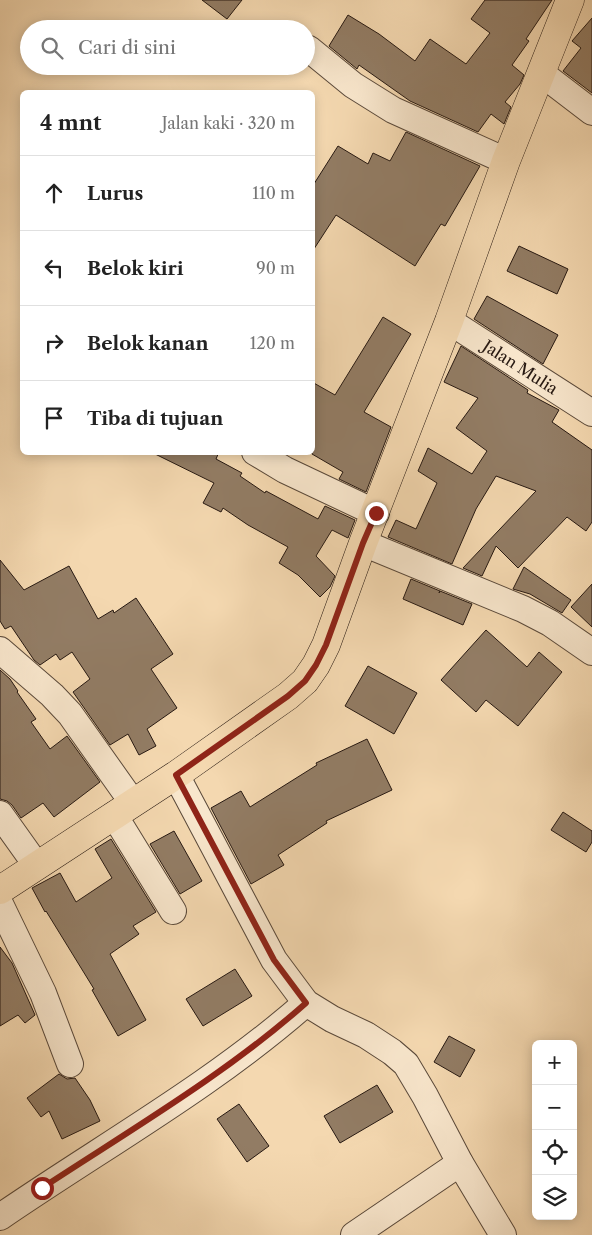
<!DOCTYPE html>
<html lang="id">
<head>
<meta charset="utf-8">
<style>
	:root { --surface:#fff; --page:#f6f6f6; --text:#222; --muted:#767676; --line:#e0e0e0 }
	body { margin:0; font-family:"Libre Caslon Text",serif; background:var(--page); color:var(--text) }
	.controls { position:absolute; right:15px; bottom:15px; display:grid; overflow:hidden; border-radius:8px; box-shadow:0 2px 12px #0003 }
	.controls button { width:45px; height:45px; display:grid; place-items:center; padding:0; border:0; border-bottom:1px solid var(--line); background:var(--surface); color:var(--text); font:25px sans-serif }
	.stop { position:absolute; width:15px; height:15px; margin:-11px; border:4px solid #8f2418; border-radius:50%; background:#fff }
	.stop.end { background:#8f2418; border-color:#fff; box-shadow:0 1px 5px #0008 }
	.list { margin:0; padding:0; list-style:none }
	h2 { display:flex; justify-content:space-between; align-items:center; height:65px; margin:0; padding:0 20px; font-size:21px }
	h2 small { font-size:16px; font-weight:400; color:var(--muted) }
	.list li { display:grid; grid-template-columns:32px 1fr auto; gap:15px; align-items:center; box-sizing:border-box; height:75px; padding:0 20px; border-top:1px solid var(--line) }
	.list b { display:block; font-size:19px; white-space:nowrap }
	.list em { font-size:16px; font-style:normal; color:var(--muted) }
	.icon { flex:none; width:28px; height:28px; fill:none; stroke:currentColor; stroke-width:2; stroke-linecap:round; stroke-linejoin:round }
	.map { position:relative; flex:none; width:592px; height:1235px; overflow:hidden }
	.search { position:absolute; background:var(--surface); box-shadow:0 2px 12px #0003; left:20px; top:20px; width:295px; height:55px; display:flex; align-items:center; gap:12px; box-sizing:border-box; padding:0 18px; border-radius:28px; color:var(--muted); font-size:19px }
	.panel { position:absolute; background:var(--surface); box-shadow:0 2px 12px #0003; left:20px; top:90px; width:295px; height:365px; border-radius:8px }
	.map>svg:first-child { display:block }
	.building { fill:#927c64; stroke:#271912 }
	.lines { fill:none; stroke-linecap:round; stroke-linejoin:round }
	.minor-casing { stroke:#5a493a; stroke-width:28 }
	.major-casing { stroke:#271912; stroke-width:29 }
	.minor { stroke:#f8e6cc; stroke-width:26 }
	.major { stroke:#f4d8b0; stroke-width:28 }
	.route { stroke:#8f2418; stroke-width:6 }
	.labels { text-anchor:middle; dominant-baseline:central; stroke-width:5; stroke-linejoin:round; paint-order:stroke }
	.street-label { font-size:16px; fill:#271912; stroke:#f8e6cc }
</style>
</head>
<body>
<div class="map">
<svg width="592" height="1235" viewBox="0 0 592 1235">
	<rect width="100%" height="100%" fill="#f4d8b0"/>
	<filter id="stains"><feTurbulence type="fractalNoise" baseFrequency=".004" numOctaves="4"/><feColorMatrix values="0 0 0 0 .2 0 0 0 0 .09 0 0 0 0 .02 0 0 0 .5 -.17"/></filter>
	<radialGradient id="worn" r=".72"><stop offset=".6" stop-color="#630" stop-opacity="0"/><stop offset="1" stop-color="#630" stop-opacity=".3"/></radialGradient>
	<g class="building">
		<polygon points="202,0 242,0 227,19"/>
		<polygon points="485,0 552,0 526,39 529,41 512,65 524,75 520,84 505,102 511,107 504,124 491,114 478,132 410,101 359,65 357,69 329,46 348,15 379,34 415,61 430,39 466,64 490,33 471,19"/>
		<polygon points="592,18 592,93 563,71 581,48 572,41"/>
		<polygon points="406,132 480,166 445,226 441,224 415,266 336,215 312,252 312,187 338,146 368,164 373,153 390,161"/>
		<polygon points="519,246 568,269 557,294 507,271"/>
		<polygon points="487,296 558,335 543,364 474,319"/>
		<polygon points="383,317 411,334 364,412 391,427 366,492 339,479 343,472 312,454 312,382 335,395"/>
		<polygon points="461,346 528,390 527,393 559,410 552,422 592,450 592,522 586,531 567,517 518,568 496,546 482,576 463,568 536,491 496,476 476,509 452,564 388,537 396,520 416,529 437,483 418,471 428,448 472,474 487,451 456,428 478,398 444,382"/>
		<polygon points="151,452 219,452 216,459 242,473 240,476 265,493 266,491 318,519 325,506 355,520 348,538 332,530 316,556 335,576 330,587 320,597 298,575 279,563 288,547 248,525 223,508 221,512 203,503 214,483"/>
		<polygon points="0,560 24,590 69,566 98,619 113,610 114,613 136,598 173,654 151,669 177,708 147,729 156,746 139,755 128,734 110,745 73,692 90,679 72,652 60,660 56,654 40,665 34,660 11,626 5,629 0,621"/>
		<polygon points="524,567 571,600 562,613 530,594 513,589"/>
		<polygon points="411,579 440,591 439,593 440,591 472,604 463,625 403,599"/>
		<polygon points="592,584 592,627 571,607"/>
		<polygon points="486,630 527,667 539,652 562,672 518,726 486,700 476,712 441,680"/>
		<polygon points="368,666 417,693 394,734 345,706"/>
		<polygon points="0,670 10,679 18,691 17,692 36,719 31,722 50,749 67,736 100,782 54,817 43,803 21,818 12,805 7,801 0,799"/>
		<polygon points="367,739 392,790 326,821 327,823 278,855 284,865 251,884 211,808 241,791 250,807 317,765 316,763"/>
		<polygon points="563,812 592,831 592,842 586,852 551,830"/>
		<polygon points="174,831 202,881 180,894 150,844"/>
		<polygon points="111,839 156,912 133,926 139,934 110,954 146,1020 118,1036 92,990 94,989 46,911 45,912 32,888 60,873 76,902 112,878 95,849"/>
		<polygon points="0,947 12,963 35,1015 25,1023 18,1015 0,1026"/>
		<polygon points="235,969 252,996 203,1026 186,999"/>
		<polygon points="449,1036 475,1050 460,1077 434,1062"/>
		<polygon points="59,1074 67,1079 75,1078 90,1100 100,1121 62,1139 49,1111 41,1117 27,1098"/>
		<polygon points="377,1085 393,1112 340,1143 324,1116"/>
		<polygon points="239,1104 269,1146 247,1162 217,1119"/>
	</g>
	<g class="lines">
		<defs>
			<g id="minor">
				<polyline points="309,49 353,85 393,110 506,161"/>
				<polyline points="541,73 592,112"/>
				<path id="s1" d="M449,321l143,92"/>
				<polyline points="255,452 285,470 376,513"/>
				<polyline points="363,543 523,609 550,623 592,652"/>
				<polyline points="0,650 52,695 70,714 133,803"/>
				<polyline points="176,775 274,960 306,1003 332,1019 366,1035 392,1052 406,1064 425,1096 460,1163 503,1235"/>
				<polyline points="0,814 37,866"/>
				<polyline points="114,815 173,911"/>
				<polyline points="0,904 43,993 70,1064"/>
				<path d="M0,1217c102,-70 213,-132 306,-214"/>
				<polyline points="354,1235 460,1163"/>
			</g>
			<polyline id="major" points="0,890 176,775 288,696 305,681 316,665 326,645 363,543 449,321 506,161 570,0"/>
		</defs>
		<use href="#minor" class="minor-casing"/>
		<use href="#major" class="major-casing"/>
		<use href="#minor" class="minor"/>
		<use href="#major" class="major"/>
	</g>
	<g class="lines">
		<path class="route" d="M42,1188c90,-59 184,-114 264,-185l-32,-43 -98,-185 112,-79 17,-15 11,-16 10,-20 37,-102 13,-30"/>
	</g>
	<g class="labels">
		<g class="street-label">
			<text stroke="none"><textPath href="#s1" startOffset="85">Jalan Mulia</textPath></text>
		</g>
	</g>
	<rect width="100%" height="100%" filter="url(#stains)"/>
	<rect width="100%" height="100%" fill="url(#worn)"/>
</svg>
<div class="controls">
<button>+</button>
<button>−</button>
<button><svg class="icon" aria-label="locate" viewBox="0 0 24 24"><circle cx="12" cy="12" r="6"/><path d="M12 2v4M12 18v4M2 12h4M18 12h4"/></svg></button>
<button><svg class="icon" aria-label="layers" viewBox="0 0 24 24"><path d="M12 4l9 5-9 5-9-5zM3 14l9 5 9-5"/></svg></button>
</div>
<div class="stop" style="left:42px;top:1188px"></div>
<div class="stop end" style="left:376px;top:513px"></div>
<div class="search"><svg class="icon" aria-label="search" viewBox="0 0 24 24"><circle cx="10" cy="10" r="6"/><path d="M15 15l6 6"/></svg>Cari di sini</div>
<section class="panel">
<h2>4 mnt<small>Jalan kaki · 320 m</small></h2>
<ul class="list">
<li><svg class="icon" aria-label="ahead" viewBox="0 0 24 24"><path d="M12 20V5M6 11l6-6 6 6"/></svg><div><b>Lurus</b></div><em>110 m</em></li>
<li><svg class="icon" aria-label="left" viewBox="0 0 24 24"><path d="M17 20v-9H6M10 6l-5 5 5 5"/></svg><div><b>Belok kiri</b></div><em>90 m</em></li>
<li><svg class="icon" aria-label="right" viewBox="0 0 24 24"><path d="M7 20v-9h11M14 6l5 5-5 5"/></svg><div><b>Belok kanan</b></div><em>120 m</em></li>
<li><svg class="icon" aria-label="arrive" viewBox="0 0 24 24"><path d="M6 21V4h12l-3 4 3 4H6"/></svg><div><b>Tiba di tujuan</b></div></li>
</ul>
</section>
</div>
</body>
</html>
